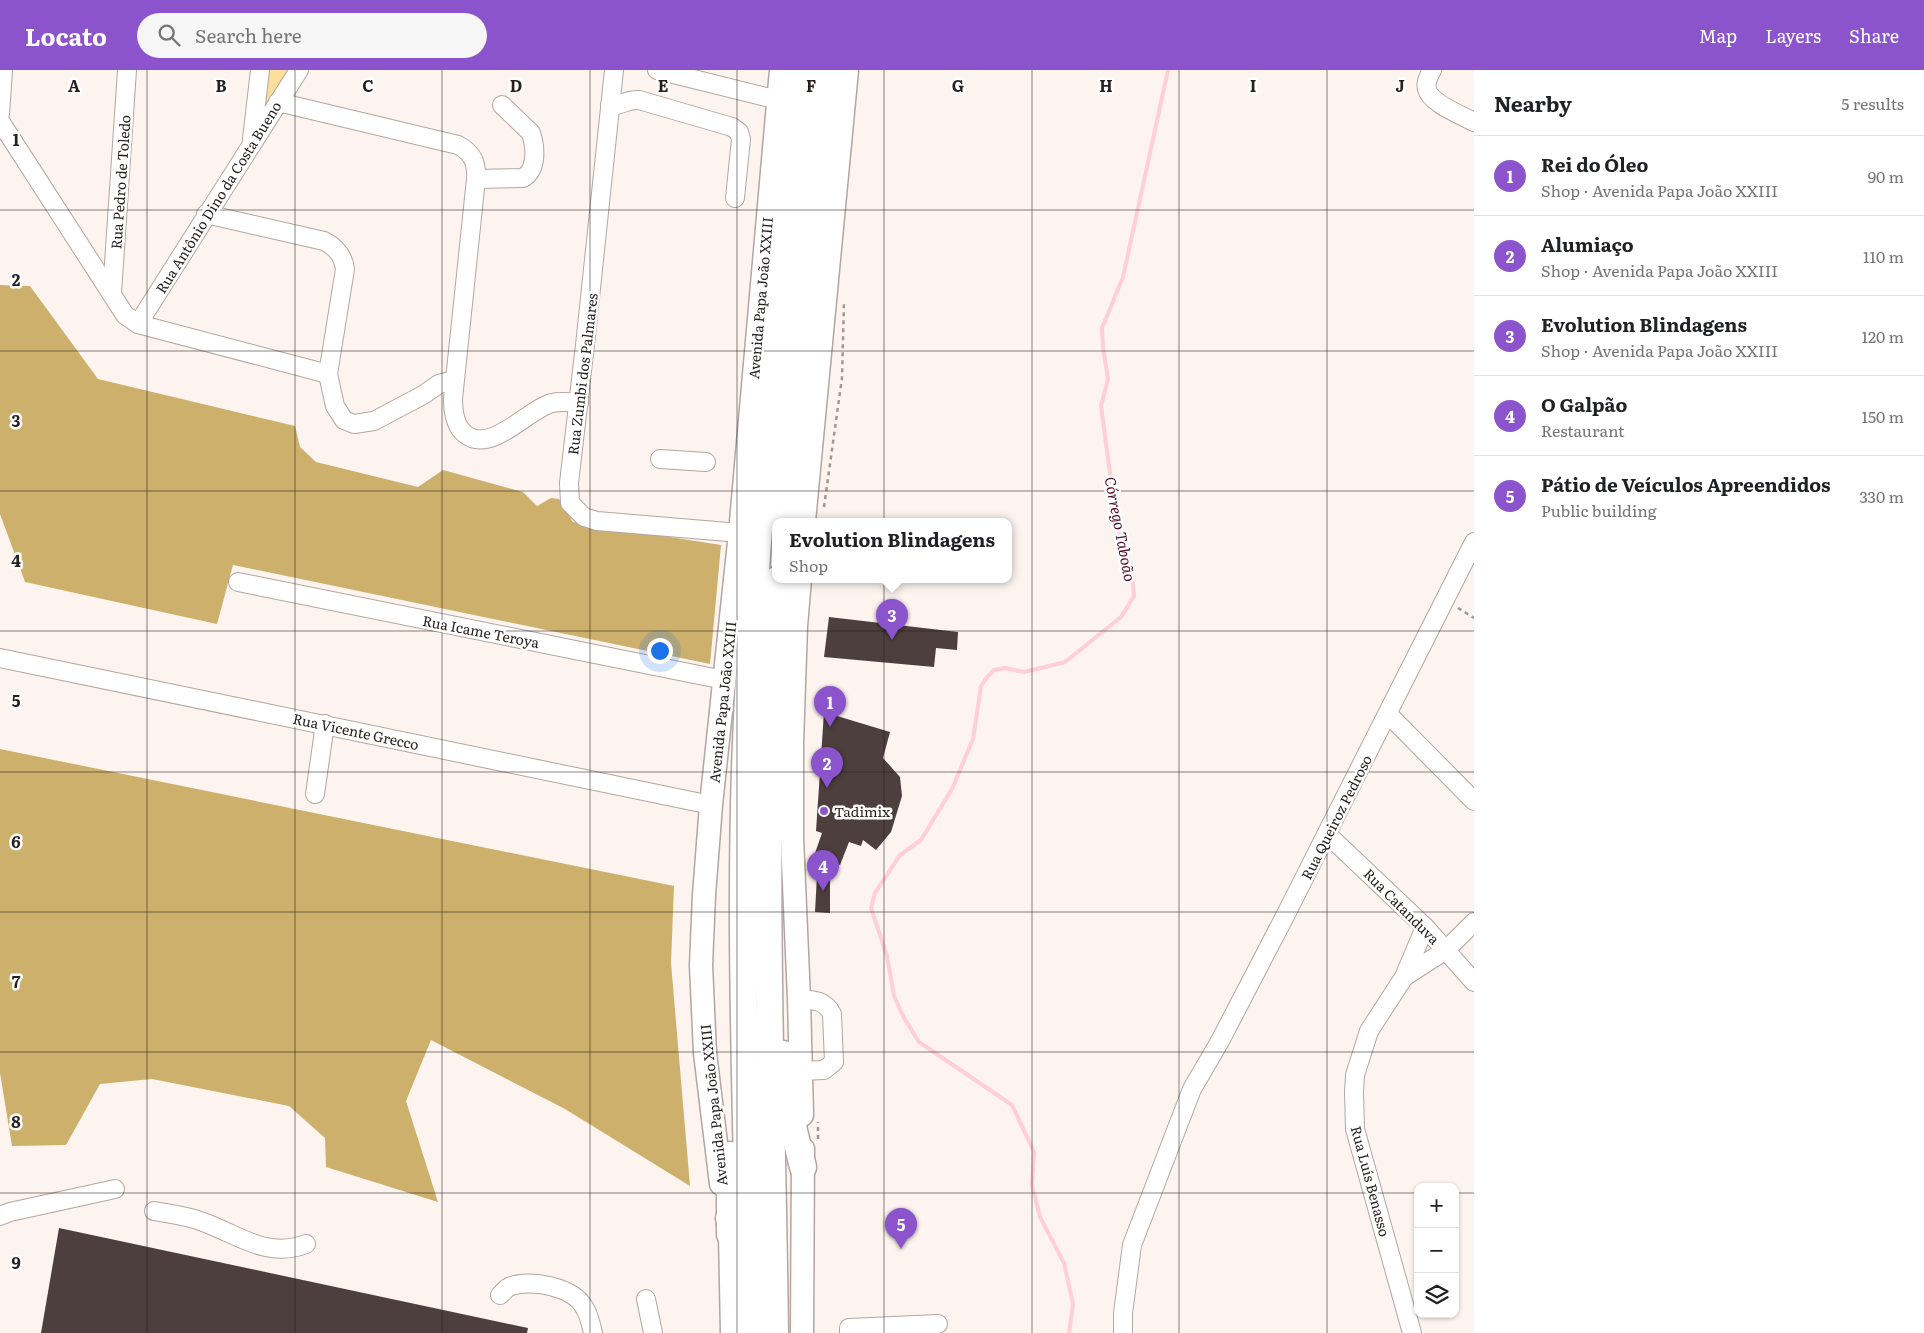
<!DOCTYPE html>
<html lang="en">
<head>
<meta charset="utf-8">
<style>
	:root { --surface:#fff; --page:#f6f6f6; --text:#202124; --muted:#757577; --line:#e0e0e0; --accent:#8b54cc }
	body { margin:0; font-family:Literata,serif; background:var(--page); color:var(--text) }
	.controls { position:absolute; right:15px; bottom:15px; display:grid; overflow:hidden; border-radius:10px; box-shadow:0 1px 4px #0004 }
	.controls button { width:45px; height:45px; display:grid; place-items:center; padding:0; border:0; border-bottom:1px solid var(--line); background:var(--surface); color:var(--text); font:25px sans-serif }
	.you { position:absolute; left:659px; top:580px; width:18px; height:18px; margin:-12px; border:4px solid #fff; border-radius:50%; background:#1a73e8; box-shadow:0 0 0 8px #1a73e833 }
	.badge { display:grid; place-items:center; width:32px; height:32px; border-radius:50%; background:var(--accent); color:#fff; font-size:16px; font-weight:700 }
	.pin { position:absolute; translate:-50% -41px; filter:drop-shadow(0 1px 2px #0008) }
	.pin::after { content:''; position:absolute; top:26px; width:18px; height:15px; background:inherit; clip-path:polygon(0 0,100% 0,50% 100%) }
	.popup { position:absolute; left:772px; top:448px; width:240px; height:65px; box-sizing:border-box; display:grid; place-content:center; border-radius:10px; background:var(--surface); filter:drop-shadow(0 1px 4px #0005); font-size:16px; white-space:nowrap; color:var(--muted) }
	.popup b { font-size:19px; color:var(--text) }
	.popup::after { content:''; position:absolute; left:50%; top:100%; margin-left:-10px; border:10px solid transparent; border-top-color:var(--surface) }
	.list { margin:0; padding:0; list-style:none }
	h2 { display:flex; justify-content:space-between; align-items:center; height:65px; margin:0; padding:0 20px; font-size:21px }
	h2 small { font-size:16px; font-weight:400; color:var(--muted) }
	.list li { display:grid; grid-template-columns:32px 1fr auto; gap:15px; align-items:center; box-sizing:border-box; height:80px; padding:0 20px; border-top:1px solid var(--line) }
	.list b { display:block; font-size:19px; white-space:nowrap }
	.list p { margin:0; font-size:16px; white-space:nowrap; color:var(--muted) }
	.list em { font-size:16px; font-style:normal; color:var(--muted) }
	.icon { flex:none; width:28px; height:28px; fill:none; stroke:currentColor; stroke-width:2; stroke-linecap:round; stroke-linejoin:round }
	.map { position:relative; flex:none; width:1474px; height:1263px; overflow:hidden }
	header { display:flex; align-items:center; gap:30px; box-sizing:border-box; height:70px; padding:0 25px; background:var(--accent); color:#fff }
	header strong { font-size:24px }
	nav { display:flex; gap:28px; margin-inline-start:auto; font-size:18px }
	.search { width:350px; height:45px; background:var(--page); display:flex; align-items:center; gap:12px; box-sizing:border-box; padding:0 18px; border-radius:28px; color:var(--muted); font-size:19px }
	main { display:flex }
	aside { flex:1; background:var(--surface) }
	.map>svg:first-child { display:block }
	.green { fill:#fbdf9b }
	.forest { fill:#cdb06b }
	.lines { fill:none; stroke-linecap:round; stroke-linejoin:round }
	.stream { stroke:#ffced8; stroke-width:4 }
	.building { fill:#4d3f3e }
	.minor-casing { stroke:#b4a59f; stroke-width:20 }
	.major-casing { stroke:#b4a59f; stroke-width:25 }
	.highway-casing { stroke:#b4a59f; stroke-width:29 }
	.path { stroke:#a09895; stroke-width:2.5; stroke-dasharray:4 4; stroke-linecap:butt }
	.minor { stroke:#fff; stroke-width:18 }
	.major { stroke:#fff; stroke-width:22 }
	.highway { stroke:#fff; stroke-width:26 }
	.grid { fill:none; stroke:#251f1d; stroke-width:1; stroke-opacity:0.55 }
	.poi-dot { fill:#8b54cc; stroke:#fff; stroke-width:2 }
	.labels { text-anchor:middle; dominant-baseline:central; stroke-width:5; stroke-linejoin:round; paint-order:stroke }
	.street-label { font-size:14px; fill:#251f1d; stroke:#fff }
	.poi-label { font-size:14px; fill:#251f1d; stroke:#fff; text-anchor:start }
	.water-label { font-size:15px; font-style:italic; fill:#4f0b24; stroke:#fff }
	.grid-label { font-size:16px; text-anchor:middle; font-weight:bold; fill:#251f1d; stroke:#fff; stroke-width:5; stroke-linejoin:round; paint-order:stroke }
</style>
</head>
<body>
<header>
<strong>Locato</strong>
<div class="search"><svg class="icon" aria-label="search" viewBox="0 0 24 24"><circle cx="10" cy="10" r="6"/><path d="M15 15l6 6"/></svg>Search here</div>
<nav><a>Map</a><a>Layers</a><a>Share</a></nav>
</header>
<main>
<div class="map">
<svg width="1474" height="1263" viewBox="0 0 1474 1263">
	<rect width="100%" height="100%" fill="#fdf4f0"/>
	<polygon class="green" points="263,0 296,0 255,60"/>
	<g class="forest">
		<polygon points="0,215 30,216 98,309 295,356 300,377 316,392 418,417 443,400 523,422 537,436 551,428 559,429 573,452 721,475 710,594 233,495 217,554 25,512 0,444"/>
		<polygon points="0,679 674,816 671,893 690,1116 565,1039 431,970 406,1031 438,1132 326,1097 325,1068 289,1036 152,1009 100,1014 66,1075 12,1076 0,1003"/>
	</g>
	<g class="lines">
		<polyline class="stream" points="1069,1263 1073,1234 1064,1193 1040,1147 1032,1115 1034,1082 1012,1035 919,972 904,948 894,926 887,886 871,838 875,823 900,785 921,770 952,719 973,669 981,616 987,607 994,600 1005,598 1024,602 1065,592 1121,547 1134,526 1131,496 1120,467 1115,441 1101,336 1108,309 1103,278 1102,258 1123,207 1168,0"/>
	</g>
	<g class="building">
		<polygon points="829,547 958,562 957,580 936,578 934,597 824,587"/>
		<polygon points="824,642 890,662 883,688 900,707 902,726 891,762 876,780 863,770 861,776 849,772 840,795 830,792 830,843 815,842 818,787 814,786 822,763 816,761"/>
		<polygon points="59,1158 528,1258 527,1263 41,1263"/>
	</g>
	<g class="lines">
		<defs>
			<g id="minor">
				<polyline points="614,0 585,275 569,413 570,433 584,447 597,451 740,463"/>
				<polyline points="657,0 778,30"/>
				<path d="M1432,0c-3,6 -7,12 -5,19 3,14 34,26 47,33"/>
				<path d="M278,32l180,43c15,8 19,18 18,34l-23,220c0,13 2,27 12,35 26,21 63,-25 87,-31 8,-2 18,-1 27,0"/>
				<path d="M610,36c11,0 17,-7 29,-6l93,27 7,5 2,7 -6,59"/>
				<polyline points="0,44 3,0"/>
				<polyline points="0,51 125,245 138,254 328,304"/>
				<polyline points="252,69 260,0"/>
				<path d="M476,109l47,-1c14,-8 13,-30 8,-45l-29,-28"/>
				<path d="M206,144l118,27c12,6 19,14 21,28l-17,105 7,32 9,14 10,4 20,-3 49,-26 16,-11 15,-4"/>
				<polyline points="112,223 127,0"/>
				<polyline points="138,254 299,0"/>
				<polyline points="660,389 706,392"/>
				<polyline points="238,512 724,610"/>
				<polyline points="0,588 711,735"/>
				<polyline points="1388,644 1474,731"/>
				<polyline points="315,724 325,654"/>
				<polyline points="1327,764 1425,857 1474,912"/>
				<polyline points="1404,907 1446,880 1474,852"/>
				<path d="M799,929c14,1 26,1 33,15l2,48 -10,8 -23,1"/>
				<path d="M154,1141c16,3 34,5 49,11 36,13 64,37 103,22"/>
				<polyline points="0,1146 10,1142 115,1119"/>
				<path d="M500,1225c3,-2 6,-7 9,-8 21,-9 64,0 75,20 5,7 7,18 9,26"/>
				<polyline points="646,1229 653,1263"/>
				<polyline points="849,1263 849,1258 938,1254"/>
				<polyline points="1123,1263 1123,1243 1132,1175 1192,1019 1220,971 1285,846 1474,472"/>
				<polyline points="1412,1263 1355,1059 1354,1022 1355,1005 1369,961 1404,907 1425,857"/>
			</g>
			<g id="major">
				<polyline points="804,451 847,0"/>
				<polyline points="800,509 796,556 792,673 792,768 799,929 802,1045"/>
				<polyline points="721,1114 705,983 701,895 704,825 711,735 740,463 781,0"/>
				<polyline points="727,1148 730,1164 732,1263"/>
				<polyline points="802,1263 803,1079"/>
			</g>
			<g id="highway">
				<polyline points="783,451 825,0"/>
				<polyline points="784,984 794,1061 803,1097"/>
				<polyline points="730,1085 730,1164"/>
				<path d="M750,1263c-2,-197 -12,-395 -4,-591 9,-224 35,-449 57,-672"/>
				<path d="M775,1263c-3,-252 -15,-503 3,-754"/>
			</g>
		</defs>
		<use href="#minor" class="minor-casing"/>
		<use href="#major" class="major-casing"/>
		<use href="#highway" class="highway-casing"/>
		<g class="path">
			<polyline points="824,437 842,308 844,232"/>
			<polyline points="1458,538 1474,548"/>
			<polyline points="818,1069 818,1052"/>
		</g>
		<use href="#minor" class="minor"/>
		<use href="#major" class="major"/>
		<use href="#highway" class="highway"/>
	</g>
	<path class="grid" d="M147,0v1263M295,0v1263M442,0v1263M590,0v1263M737,0v1263M884,0v1263M1032,0v1263M1179,0v1263M1327,0v1263M0,140h1474M0,281h1474M0,421h1474M0,561h1474M0,702h1474M0,842h1474M0,982h1474M0,1123h1418M1455,1123h19"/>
	<circle class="poi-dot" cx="824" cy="741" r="5"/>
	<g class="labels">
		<g class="street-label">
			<text transform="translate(120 112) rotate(-86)">Rua Pedro de Toledo</text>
			<text transform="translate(218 127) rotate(-58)">Rua Antônio Dino da Costa Bueno</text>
			<text transform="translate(760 228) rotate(-85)">Avenida Papa João XXIII</text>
			<text transform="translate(582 304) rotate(-83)">Rua Zumbi dos Palmares</text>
			<text transform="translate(481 561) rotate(11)">Rua Icame Teroya</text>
			<text transform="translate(722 632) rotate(-84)">Avenida Papa João XXIII</text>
			<text transform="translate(356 661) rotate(12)">Rua Vicente Grecco</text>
			<text transform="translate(1336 747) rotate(-63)">Rua Queiroz Pedroso</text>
			<text transform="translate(1402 836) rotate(45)">Rua Catanduva</text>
			<text transform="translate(713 1035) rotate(-96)">Avenida Papa João XXIII</text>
			<text transform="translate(1371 1111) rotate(75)">Rua Luís Benasso</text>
		</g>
		<g class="poi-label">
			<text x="834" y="741">Tadimix</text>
		</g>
		<g class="water-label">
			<text transform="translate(1121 459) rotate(79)">Córrego Taboão</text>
		</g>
	</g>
	<g class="grid-label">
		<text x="74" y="22">A</text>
		<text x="221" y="22">B</text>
		<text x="368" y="22">C</text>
		<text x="516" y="22">D</text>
		<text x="663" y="22">E</text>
		<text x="811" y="22">F</text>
		<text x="958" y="22">G</text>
		<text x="1106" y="22">H</text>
		<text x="1253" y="22">I</text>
		<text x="1400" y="22">J</text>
		<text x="16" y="76">1</text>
		<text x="16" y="216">2</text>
		<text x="16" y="357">3</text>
		<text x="16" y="497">4</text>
		<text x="16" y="637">5</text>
		<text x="16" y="778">6</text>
		<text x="16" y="918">7</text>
		<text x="16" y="1058">8</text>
		<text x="16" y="1199">9</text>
	</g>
</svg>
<div class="controls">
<button>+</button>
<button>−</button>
<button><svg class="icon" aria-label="layers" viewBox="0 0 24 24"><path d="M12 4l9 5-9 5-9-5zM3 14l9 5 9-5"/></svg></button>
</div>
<div class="you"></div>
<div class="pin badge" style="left:830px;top:657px">1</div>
<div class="pin badge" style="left:827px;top:718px">2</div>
<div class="pin badge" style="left:892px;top:570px">3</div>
<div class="popup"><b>Evolution Blindagens</b>Shop</div>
<div class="pin badge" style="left:823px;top:821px">4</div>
<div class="pin badge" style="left:901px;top:1179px">5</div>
</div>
<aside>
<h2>Nearby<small>5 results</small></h2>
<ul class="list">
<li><span class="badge">1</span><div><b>Rei do Óleo</b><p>Shop · Avenida Papa João XXIII</p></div><em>90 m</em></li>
<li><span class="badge">2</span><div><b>Alumiaço</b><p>Shop · Avenida Papa João XXIII</p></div><em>110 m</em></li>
<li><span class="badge">3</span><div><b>Evolution Blindagens</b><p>Shop · Avenida Papa João XXIII</p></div><em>120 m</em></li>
<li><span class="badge">4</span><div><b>O Galpão</b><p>Restaurant</p></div><em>150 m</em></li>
<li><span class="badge">5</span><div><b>Pátio de Veículos Apreendidos</b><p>Public building</p></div><em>330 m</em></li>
</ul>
</aside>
</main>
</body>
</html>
